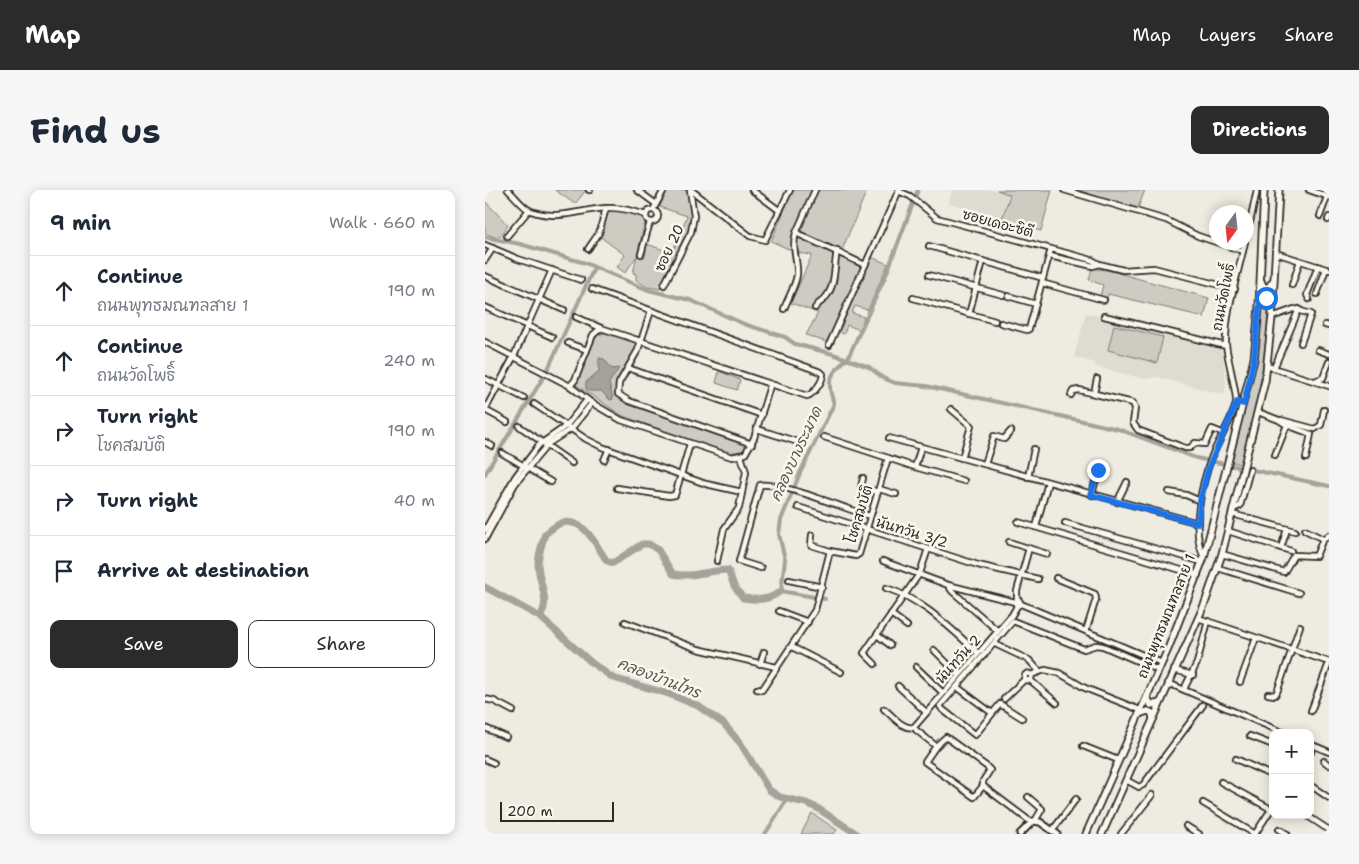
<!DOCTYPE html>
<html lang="en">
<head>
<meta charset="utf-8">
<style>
	:root { --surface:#fff; --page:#f6f6f7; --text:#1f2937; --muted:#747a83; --line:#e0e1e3; --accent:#2b2b2b }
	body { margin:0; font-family:"Shantell Sans","Playpen Sans Thai",sans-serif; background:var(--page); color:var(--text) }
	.controls { position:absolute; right:15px; bottom:15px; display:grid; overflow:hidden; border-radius:10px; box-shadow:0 2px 12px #0003 }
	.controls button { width:45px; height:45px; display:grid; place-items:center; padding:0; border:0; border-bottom:1px solid var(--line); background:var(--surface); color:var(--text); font:25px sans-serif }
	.compass { position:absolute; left:724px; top:15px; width:45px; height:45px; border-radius:50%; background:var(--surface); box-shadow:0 2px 12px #0003; rotate:195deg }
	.scale { position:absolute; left:15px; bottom:12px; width:114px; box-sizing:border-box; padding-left:5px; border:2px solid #2b2b2b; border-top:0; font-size:14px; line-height:18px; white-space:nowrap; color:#2b2b2b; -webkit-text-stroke:4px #fbf7ec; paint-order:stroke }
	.stop { position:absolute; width:15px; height:15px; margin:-11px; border:4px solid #1a73e8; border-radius:50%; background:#fff }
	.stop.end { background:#1a73e8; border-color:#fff; box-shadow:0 1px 5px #0008 }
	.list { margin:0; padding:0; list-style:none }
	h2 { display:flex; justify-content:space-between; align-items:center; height:65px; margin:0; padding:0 20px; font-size:21px }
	h2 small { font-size:16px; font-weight:400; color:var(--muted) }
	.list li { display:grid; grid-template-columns:32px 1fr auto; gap:15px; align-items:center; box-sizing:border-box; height:70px; padding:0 20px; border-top:1px solid var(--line) }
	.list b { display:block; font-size:19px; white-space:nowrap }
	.list p { margin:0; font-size:16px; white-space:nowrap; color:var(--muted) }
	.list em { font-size:16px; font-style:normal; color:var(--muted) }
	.actions { display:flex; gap:10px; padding:15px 20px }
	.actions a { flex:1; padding:11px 0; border:1px solid var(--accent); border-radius:10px; text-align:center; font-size:18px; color:var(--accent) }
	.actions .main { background:var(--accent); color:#fff }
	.icon { flex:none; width:28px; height:28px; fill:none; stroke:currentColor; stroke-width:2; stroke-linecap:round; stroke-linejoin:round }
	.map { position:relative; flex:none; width:844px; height:644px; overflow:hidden; border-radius:10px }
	header { display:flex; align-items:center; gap:30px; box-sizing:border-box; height:70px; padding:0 25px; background:var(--accent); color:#fff }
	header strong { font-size:24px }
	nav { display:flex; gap:28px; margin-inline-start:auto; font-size:18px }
	.intro { display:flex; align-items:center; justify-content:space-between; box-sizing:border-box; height:120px; padding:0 30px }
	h1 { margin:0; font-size:35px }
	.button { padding:12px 22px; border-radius:10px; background:var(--accent); color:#fff; font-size:18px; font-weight:700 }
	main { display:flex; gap:30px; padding:0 30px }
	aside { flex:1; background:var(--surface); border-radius:10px; box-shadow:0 2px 12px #0003 }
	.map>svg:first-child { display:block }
	.built { fill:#dedbd1 }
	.green { fill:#cecbc2; stroke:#7c7b76 }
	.water { fill:#a4a29a; stroke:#74726e }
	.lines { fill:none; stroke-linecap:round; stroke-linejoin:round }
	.canal { stroke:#a4a29a; stroke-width:4 }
	.river { stroke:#a4a29a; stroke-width:7 }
	.minor-casing { stroke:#2b2b2b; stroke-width:8 }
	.tertiary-casing { stroke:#2b2b2b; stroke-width:9 }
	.secondary-casing { stroke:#2b2b2b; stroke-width:9 }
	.minor { stroke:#fbf7ec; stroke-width:4.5 }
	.tertiary { stroke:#fbf7ec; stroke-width:5 }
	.secondary { stroke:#fbf7ec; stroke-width:5.5 }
	.route { stroke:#1a73e8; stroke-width:6 }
	.labels { text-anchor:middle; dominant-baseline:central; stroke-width:5; stroke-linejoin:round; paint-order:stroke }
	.street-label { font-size:14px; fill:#2b2b2b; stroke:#fbf7ec }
	.water-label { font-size:15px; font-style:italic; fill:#555552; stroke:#fbf7ec }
</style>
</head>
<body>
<header>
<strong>Map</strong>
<nav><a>Map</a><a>Layers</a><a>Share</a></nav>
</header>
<div class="intro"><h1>Find us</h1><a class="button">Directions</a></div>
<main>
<aside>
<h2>9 min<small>Walk · 660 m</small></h2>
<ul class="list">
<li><svg class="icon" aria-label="ahead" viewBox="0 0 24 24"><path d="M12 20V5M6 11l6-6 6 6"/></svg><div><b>Continue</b><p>ถนนพุทธมณฑลสาย 1</p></div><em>190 m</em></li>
<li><svg class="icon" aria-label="ahead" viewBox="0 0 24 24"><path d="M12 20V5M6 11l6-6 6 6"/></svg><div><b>Continue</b><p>ถนนวัดโพธิ์</p></div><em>240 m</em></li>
<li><svg class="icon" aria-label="right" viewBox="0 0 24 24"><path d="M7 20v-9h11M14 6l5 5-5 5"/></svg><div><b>Turn right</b><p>โชคสมบัติ</p></div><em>190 m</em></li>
<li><svg class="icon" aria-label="right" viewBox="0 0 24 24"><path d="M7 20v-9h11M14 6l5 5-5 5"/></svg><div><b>Turn right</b></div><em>40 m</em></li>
<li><svg class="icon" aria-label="arrive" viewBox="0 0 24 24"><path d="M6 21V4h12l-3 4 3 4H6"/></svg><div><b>Arrive at destination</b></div></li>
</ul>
<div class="actions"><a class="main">Save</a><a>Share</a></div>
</aside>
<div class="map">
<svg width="844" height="644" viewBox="0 0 844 644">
	<rect width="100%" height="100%" fill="#eeebe0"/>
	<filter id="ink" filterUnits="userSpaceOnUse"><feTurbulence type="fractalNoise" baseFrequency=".02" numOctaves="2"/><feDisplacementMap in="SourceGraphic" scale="10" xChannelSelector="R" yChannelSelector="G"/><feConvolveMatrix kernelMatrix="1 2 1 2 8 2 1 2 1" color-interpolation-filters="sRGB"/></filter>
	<g filter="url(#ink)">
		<g class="built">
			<polygon points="467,0 512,0 526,5 517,29 464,13"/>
			<polygon points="601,123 737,156 741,193 739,205 672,187 659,189 610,176 610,173 589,167"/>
		</g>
		<g class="green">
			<polygon points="70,0 101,0 90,14"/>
			<path d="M181,0h19c18,24 -1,52 -14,73 -5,8 -8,18 -11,26l-13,-2 -11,-7v-6l-3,-1 4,-17 -12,17 -8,-6 8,-12 -26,-19 10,-26 18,1 16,6 2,5 -8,33 8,2 2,-13 25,9 15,-37 -27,-9z"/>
			<polygon points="308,0 382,0 357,60 315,41 312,44 381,77 386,67 403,74 383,120 370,116 367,123 379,127 375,140 362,135 359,144 352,141 347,154 321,145 333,123 306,113 327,65 312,63 286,51"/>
			<polygon points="512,0 567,0 556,41 517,29 525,5"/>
			<polygon points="590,0 660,0 653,18"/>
			<path d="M0,11l23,24c-9,14 -8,15 -23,8z"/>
			<path d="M607,78c7,2 12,1 19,3 32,9 65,18 98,27l-5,19 -96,-23 -1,5 -7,-3 3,-11 -14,-5z"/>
			<path d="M780,111l3,3c-1,55 -12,107 -27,160l-9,-2 25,-103 5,-55z"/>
			<polygon points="629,135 678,147 672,173 623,160"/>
			<polygon points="123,142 154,153 131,195 132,206 138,211 259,252 262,256 257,261 242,263 138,226 91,195 109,151 113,145"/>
			<polygon points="234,181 255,190 252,200 231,193"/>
			<polygon points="327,623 352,640 349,644 316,644"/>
		</g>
		<polygon class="water" points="114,168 119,169 127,179 134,178 124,193 128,209 125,210 116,201 105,201 101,199 101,192 114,181"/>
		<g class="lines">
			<g class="canal">
				<polyline points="0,47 35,54 100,73 163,100 205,110 259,134 300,147 310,154 348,164 384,177 398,188 410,193 441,196 584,228 633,239 711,268 844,296"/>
				<polyline points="362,170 401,85 433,0"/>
				<polyline points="0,284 62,181 109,78"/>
				<path d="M340,409l-44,-8 4,-31 -6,-26 2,-14 19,-47 34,-69c-8,-23 -5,-27 11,-44"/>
				<polyline points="280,644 303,608"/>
			</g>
			<g class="river">
				<polyline points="0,397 55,427 107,473 128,488 184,504 213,516 239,534 256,554 284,600 295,607 321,613 332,618 372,644"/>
				<path d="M55,427c11,-17 -1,-33 -2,-52 0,-10 4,-21 7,-31 4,-3 11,-9 16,-11 24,-6 35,23 46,38l6,2 29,-19h7l9,6 15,24c21,4 34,-4 55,-4l6,16 9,12c15,2 25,3 38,-7"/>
			</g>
			<defs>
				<g id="minor">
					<path d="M23,0c7,6 15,18 23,21 27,10 51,-2 77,-3 13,-1 26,3 38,7"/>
					<polyline points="104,0 105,0"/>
					<polyline points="152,0 171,14"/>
					<polyline points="206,0 265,46 280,50 305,0"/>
					<polyline points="267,0 295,21"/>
					<polyline points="330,0 311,43 380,75"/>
					<polyline points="579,0 681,30 713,46 758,61"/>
					<polyline points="824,0 844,7"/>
					<polyline points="413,1 425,6 452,28 607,70 614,74 638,80 669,78 750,99"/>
					<polyline points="168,20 179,0"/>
					<circle cx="167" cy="26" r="6"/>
					<polyline points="835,26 842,7"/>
					<polyline points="843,30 844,27"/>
					<polyline points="22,46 44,20"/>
					<polyline points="762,46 772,0"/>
					<polyline points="0,55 33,69 96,90"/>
					<polyline points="444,56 558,88"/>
					<polyline points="103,59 114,43 121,18"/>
					<polyline points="791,63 844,80"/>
					<polyline points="156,64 165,32"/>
					<polyline points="565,66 608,76 614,74"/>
					<polyline points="0,70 8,58"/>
					<polyline points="444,85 518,105"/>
					<polyline points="0,86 79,120"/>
					<polyline points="557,93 619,110"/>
					<polyline points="179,95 206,42 209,26 205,0"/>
					<polyline points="807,95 815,71"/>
					<polyline points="832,104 841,79"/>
					<polyline points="523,106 551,114"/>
					<polyline points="428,108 510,131"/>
					<polyline points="824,109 822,105 833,76"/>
					<polyline points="0,117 67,147"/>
					<path d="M330,118c3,-6 8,-6 11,-11 10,-12 8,-32 11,-47"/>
					<path d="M299,119c4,-11 11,-22 13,-34 1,-15 -6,-27 -1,-42"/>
					<polyline points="166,121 153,160 134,193 133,204 144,211 267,254"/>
					<polyline points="484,124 498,71"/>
					<polyline points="619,126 741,156"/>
					<polyline points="91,127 116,138"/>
					<polyline points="787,127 809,119 826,124 816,153"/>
					<polyline points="516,133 542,140 544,139 566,59"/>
					<polyline points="840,135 844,136"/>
					<path d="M0,152l85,44 5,-6 18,-45 8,-7 206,68c7,-2 16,-15 16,-22l-5,-3 -226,-82"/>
					<polyline points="83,153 102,160"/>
					<polyline points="344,155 414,0"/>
					<polyline points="833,160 844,164"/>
					<polyline points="782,176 844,196"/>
					<polyline points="143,178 277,225"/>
					<polyline points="789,178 814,119"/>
					<polyline points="1,189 39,208"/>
					<polyline points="832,190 838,188 844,172"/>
					<polyline points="85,196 107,213 136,230 247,267 260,264 269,248 285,196"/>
					<polyline points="609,203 612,189"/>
					<polyline points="586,205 588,201 594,200 648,213 650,218 648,233 653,240 700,258 705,258 710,253 720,254 727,239 737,243"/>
					<polyline points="49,214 101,249 117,257 221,294 257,302"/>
					<polyline points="466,219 486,236 477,268"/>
					<polyline points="0,220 29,166 67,80"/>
					<polyline points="0,220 22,232"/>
					<polyline points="773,222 794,230 802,235 790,265"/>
					<polyline points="796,230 830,239 836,235 839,220"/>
					<polyline points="802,235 826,244 821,268"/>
					<polyline points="34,236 87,273"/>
					<polyline points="272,239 316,253"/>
					<polyline points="339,247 403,268"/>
					<polyline points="404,248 713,333"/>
					<polyline points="0,252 7,256"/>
					<polyline points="17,263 66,292"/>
					<polyline points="119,270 124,259"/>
					<polyline points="500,274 509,246 519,249 526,241"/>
					<polyline points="430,277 479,291"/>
					<polyline points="543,287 549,259"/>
					<polyline points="378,288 376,297 393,302"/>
					<polyline points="132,298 184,306 190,305 205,254"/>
					<polyline points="394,299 411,304"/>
					<polyline points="684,302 701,305 715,311"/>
					<polyline points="607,305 614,275"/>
					<polyline points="632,312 642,292"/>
					<polyline points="313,317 493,375 553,389"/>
					<polyline points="748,319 755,316 765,280"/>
					<polyline points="747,324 810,341"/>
					<polyline points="533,332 713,385"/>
					<polyline points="580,333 718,372"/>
					<polyline points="551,337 563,292"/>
					<polyline points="0,340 30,287 54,255 81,236 102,210"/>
					<polyline points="820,340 838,349"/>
					<polyline points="743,341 806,361"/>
					<polyline points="327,345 326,355 345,361"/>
					<polyline points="0,349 30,294 42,279 64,253 86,239 107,213"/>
					<polyline points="524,352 562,364"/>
					<polyline points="796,358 802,339"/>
					<polyline points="737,364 799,382 809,365 831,366 837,351 844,345"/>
					<path d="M719,367c-14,-26 -2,-74 8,-101 7,-17 19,-34 24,-52 2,-8 -9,-46 -10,-60 -1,-33 12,-69 19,-102"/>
					<polyline points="232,371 239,339 254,318 261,282 256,266"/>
					<polyline points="398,371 463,395 530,412"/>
					<path d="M276,378l-22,-7 21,-76c23,-3 85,24 110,31"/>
					<polyline points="733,378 814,403"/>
					<polyline points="571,388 610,404 611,409 601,441"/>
					<polyline points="304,390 337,397"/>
					<polyline points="463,395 467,401 513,441"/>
					<path d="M401,398c36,11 64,40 92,65"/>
					<polyline points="532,410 532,401 544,358"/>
					<polyline points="536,414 532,416 530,412 534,410 536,414 677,473"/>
					<polyline points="294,421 323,432"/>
					<polyline points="406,424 422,436"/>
					<polyline points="713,428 844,472"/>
					<polyline points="140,432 213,459 291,477"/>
					<polyline points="392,445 405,455"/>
					<polyline points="512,455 544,470 554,481"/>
					<polyline points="307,457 356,482"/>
					<polyline points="449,460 474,485"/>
					<polyline points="275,474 279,462"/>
					<polyline points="390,474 379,463 435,383 443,359"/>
					<polyline points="431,477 458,503"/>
					<polyline points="689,480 708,485"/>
					<circle cx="543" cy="487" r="3.5"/>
					<polyline points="546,485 560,480 574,483 600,498 655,520"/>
					<polyline points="545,490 572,513"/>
					<polyline points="755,492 771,448"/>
					<polyline points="683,493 799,543"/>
					<polyline points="413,496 441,522"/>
					<polyline points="472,497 507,523"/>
					<polyline points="272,499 277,500 330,420 345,361 371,366 374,364 403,268 430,277 436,257"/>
					<polyline points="699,499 712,473 723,431"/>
					<polyline points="783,504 790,505 792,502 815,436"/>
					<polyline points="0,509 9,511 28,521"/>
					<polyline points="519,509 540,489"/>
					<path d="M399,519c9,7 19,21 30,18l98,-112 5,-9"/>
					<polyline points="826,521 844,473"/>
					<polyline points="537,528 515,514 490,545 457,519 455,516 528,431 599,459 611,455 618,456 673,480"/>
					<polyline points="0,538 21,547"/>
					<polyline points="431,540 451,556 461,547 501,576 505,580 498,591 498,596 546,632"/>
					<polyline points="765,546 788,555"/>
					<polyline points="825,554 844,562"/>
					<polyline points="451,556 440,572 489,607 498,596"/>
					<polyline points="598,556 633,570"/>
					<polyline points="825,564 826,562"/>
					<polyline points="0,569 9,573"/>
					<polyline points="751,569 788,586"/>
					<polyline points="839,571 844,575"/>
					<polyline points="641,590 654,597 658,595 718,515"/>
					<polyline points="736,592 786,619"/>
					<polyline points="825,595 844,608"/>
					<polyline points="543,607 557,619 550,631"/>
					<polyline points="718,613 770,644"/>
					<polyline points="821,625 844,640"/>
					<polyline points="701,636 714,644"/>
					<polyline points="794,639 802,644"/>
					<polyline points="567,641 591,609"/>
					<polyline points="636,644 667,605"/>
					<polyline points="770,644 787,618"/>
				</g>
				<polyline id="tertiary" points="535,644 548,631 555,632 572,644"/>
				<g id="secondary">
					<polyline points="776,91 778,96 783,98 788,91"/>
					<polyline points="776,114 781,108 788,117"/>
					<polyline points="662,507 666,515 675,513"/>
					<polyline points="654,524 663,521 667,523 668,529"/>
					<polyline points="601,644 683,459 719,367 769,169 774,118 779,0"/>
					<polyline points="617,644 720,413 737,364 780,191 787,127 794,0"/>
				</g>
			</defs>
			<use href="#minor" class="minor-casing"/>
			<use href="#tertiary" class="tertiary-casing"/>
			<use href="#secondary" class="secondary-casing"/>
			<use href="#minor" class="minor"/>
			<use href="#tertiary" class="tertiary"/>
			<use href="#secondary" class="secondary"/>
		</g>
	</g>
	<g class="lines" filter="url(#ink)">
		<polyline class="route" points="613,280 606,305 713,333 715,311 723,279 752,212 759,214 769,169 774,118 778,109 781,108"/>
	</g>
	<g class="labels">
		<g class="street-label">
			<text transform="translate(513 33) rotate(15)">ซอยเดอะซิตี</text>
			<text transform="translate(184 58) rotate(-65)">ซอย 20</text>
			<text transform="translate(738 107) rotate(-79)">ถนนวัดโพธิ์</text>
			<text transform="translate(374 324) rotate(-73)">โชคสมบัติ</text>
			<text transform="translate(427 342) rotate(17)">นันทวัน 3/2</text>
			<text transform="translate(681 426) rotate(-68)">ถนนพุทธมณฑลสาย 1</text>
			<text transform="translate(473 469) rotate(-48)">นันทวัน 2</text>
		</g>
		<g class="water-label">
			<text transform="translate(311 264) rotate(-65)">คลองบางระมาด</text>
			<text transform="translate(174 488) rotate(21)">คลองบ้านไทร</text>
		</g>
	</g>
</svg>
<div class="controls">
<button>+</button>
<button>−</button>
</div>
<svg class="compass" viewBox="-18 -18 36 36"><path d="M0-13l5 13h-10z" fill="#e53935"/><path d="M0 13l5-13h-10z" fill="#747a83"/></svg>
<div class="scale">200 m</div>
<div class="stop" style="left:781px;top:108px"></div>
<div class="stop end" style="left:613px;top:280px"></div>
</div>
</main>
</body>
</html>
